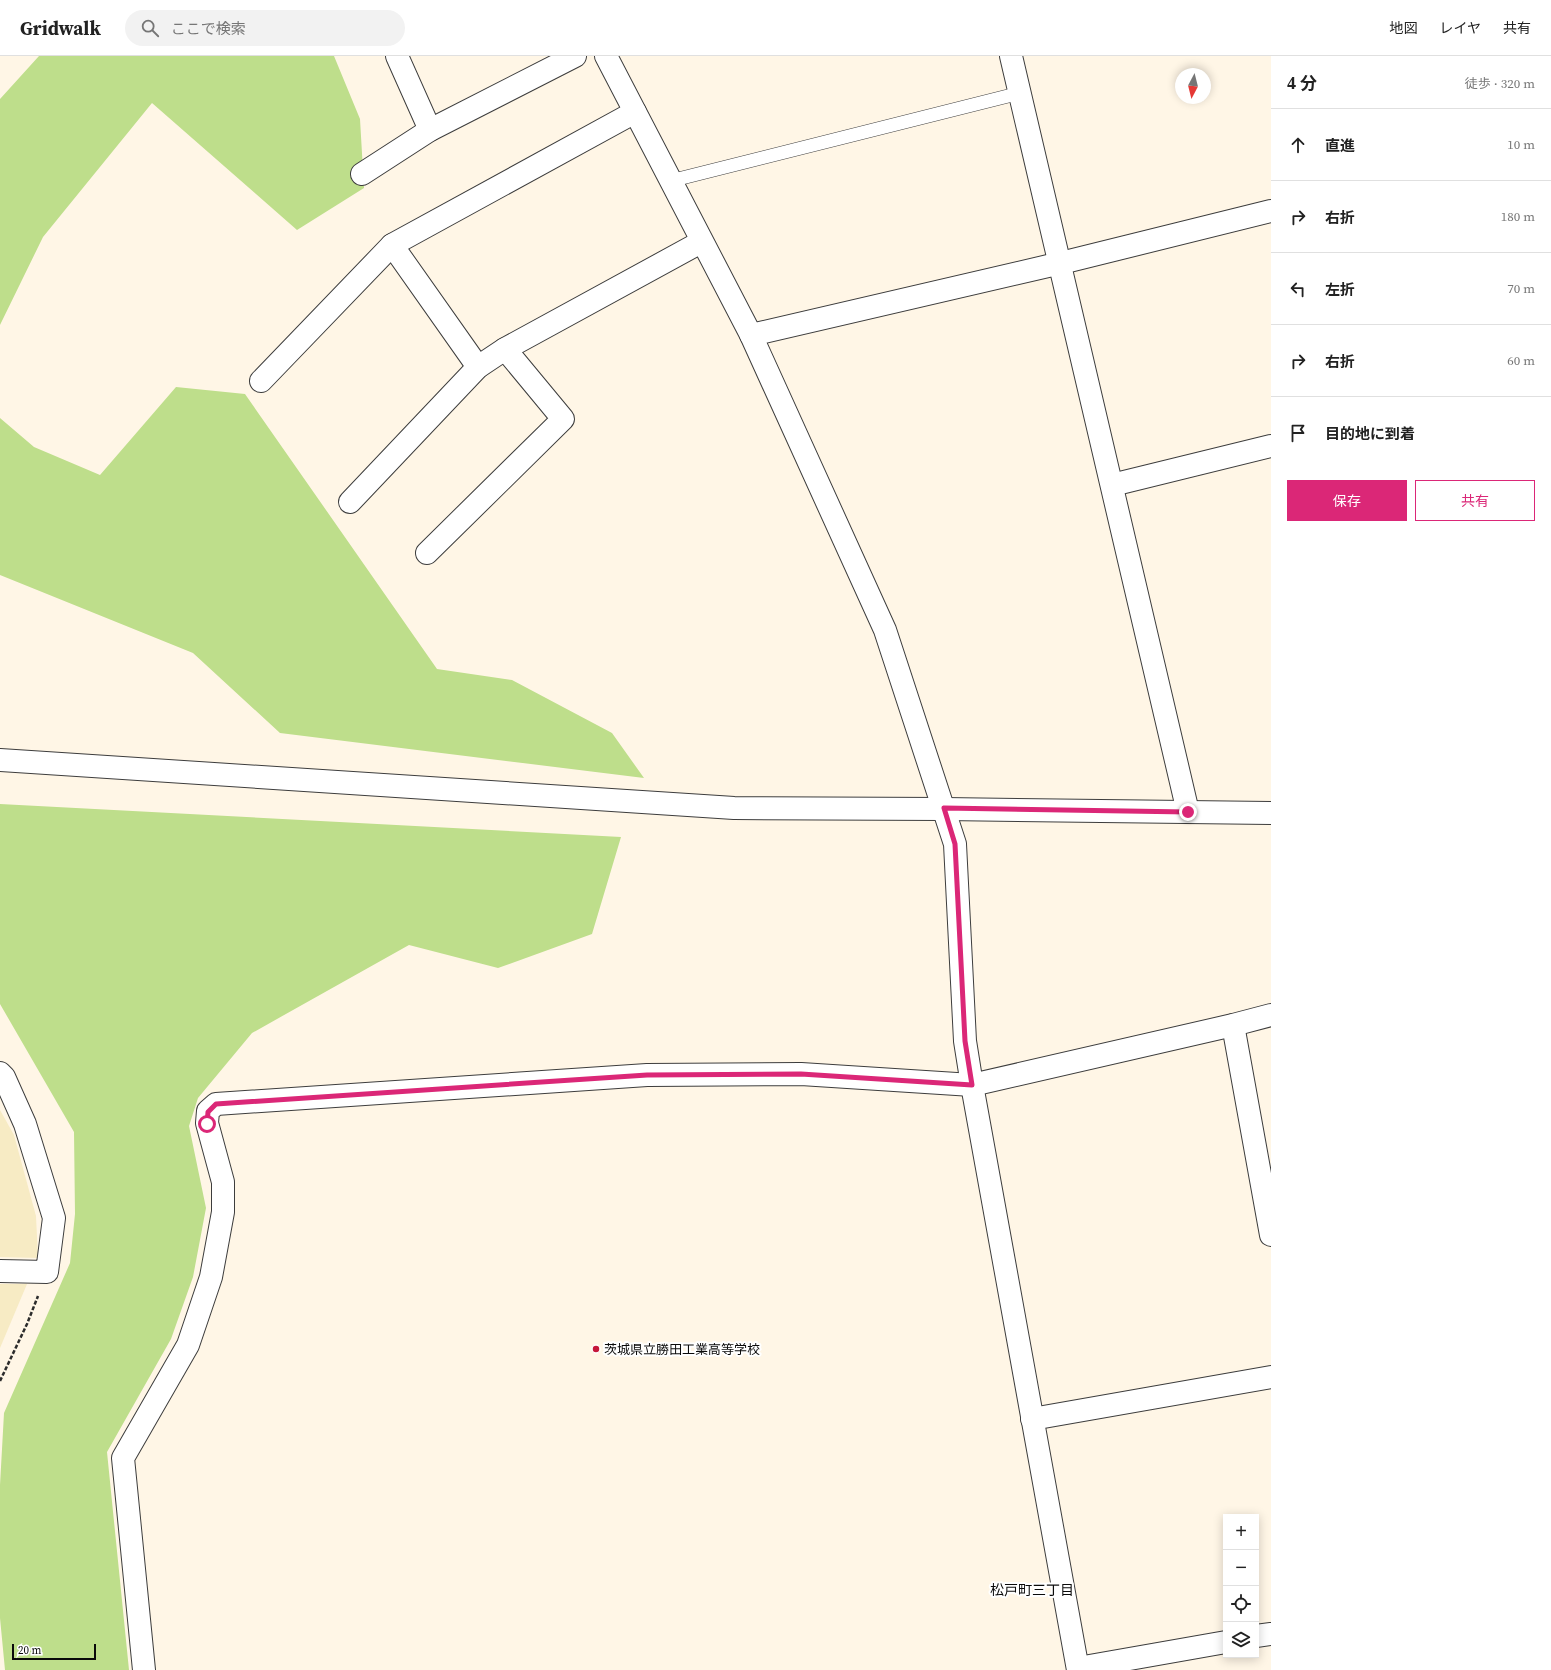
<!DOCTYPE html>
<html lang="ja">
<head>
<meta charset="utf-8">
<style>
	:root { --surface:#fff; --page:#f2f2f2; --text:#222; --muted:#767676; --line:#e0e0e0; --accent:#db2777 }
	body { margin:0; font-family:"Source Serif 4","Noto Sans JP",serif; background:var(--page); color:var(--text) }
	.controls { position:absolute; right:12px; bottom:12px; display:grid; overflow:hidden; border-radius:0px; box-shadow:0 2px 10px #0003 }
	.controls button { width:36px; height:36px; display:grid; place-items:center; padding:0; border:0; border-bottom:1px solid var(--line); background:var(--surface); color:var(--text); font:20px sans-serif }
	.compass { position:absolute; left:1175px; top:12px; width:36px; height:36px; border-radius:50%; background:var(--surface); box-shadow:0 2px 10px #0003; rotate:187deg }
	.scale { position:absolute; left:12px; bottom:10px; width:84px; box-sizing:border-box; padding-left:4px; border:2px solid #0a0a0a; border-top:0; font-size:11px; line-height:14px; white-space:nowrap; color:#0a0a0a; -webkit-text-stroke:3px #fff; paint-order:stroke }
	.stop { position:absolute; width:12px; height:12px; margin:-9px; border:3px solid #db2777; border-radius:50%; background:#fff }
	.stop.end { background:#db2777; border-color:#fff; box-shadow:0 1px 4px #0008 }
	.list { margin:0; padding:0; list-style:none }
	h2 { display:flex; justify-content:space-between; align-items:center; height:52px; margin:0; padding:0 16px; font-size:17px }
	h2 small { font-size:13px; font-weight:400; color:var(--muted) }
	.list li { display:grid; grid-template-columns:26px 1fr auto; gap:12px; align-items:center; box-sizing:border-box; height:72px; padding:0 16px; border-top:1px solid var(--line) }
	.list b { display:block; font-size:15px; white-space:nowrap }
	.list em { font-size:13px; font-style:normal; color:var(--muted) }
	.actions { display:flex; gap:8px; padding:12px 16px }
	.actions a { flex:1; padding:9px 0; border:1px solid var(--accent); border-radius:0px; text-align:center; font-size:14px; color:var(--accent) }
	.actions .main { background:var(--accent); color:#fff }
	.icon { flex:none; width:22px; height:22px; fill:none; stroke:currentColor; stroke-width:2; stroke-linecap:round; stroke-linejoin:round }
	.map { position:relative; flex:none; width:1271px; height:1614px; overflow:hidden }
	header { display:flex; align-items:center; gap:24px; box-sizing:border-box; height:56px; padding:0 20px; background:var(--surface); border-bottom:1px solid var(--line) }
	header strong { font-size:19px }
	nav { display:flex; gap:22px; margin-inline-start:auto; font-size:14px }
	.search { width:280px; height:36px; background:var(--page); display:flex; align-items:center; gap:10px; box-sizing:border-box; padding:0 14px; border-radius:22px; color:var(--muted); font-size:15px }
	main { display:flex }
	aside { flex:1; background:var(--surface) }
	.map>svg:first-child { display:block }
	.farmland { fill:#f7ebc4 }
	.forest { fill:#bede8b }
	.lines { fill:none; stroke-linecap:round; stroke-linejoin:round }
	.service-casing { stroke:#3d3d3d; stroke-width:14 }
	.minor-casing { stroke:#3d3d3d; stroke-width:24 }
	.tertiary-casing { stroke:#3d3d3d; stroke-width:24 }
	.path { stroke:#2c2c2c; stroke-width:2.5; stroke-dasharray:4 2; stroke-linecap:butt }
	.service { stroke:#fff; stroke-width:13 }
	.minor { stroke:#fff; stroke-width:22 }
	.tertiary { stroke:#fff; stroke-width:22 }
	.route { stroke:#db2777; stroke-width:5 }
	.poi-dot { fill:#c5163a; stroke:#fff; stroke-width:1.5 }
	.labels { text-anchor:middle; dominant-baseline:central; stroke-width:4; stroke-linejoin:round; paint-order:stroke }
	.poi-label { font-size:13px; fill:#0a0a0a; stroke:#fff; text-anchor:start }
	.neighbourhood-label { font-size:14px; fill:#0a0a0a; stroke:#fff }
</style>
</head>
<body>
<header>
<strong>Gridwalk</strong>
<div class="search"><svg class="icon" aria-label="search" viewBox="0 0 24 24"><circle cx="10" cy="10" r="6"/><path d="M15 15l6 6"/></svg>ここで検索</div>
<nav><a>地図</a><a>レイヤ</a><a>共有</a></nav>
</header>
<main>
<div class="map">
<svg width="1271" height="1614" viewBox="0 0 1271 1614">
	<rect width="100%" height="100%" fill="#fff6e6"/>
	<g class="farmland">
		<polygon points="0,1054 14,1079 36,1160 38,1202 0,1201"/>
		<polygon points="0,1228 27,1228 0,1292"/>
	</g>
	<g class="forest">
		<polygon points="39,0 334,0 360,63 364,132 297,174 152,47 43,181 0,269 0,43"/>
		<polygon points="176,331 245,338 437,613 512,624 612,677 644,722 280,677 193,597 0,519 0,362 34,391 100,419"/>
		<polygon points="0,748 621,781 592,878 498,912 409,889 252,977 198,1042 189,1070 206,1152 193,1221 171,1283 107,1396 129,1614 5,1614 0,1562 0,1429 4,1357 70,1207 75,1158 74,1076 0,948"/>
	</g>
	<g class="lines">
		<defs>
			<polyline id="service" points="670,125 1020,37"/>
			<g id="minor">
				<polyline points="397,0 430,74"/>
				<polyline points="606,0 751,279 885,574 955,788 965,985 972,1029"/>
				<polyline points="1011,0 1188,756"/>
				<polyline points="362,118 430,74 575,0"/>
				<polyline points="392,189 478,311"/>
				<polyline points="751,279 1061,207 1271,155"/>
				<polyline points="261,325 392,189 635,56"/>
				<polyline points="1112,429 1271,390"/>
				<polyline points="350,446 478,311 505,293 701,186"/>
				<polyline points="427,497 563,363 505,293"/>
				<polyline points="1233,969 1271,1179"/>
				<polyline points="0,1017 4,1021 25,1068 54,1162 47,1216 0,1215"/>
				<polyline points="1032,1363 1271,1321"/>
				<polyline points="1256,1580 1271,1578"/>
				<polyline points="1078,1612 1226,1586"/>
				<polyline points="144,1614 123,1402 188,1289 211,1221 223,1156 223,1126 207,1067 208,1055 216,1048 647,1019 801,1018 972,1029 1233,969 1271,959"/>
			</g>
			<g id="tertiary">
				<polyline points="0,704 734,752 944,753 1271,757"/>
				<polyline points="972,1029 1078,1614"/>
			</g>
		</defs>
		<use href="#service" class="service-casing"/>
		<use href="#minor" class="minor-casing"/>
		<use href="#tertiary" class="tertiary-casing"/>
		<polyline class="path" points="0,1325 27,1268 38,1240"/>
		<use href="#service" class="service"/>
		<use href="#minor" class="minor"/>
		<use href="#tertiary" class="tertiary"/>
	</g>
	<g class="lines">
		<polyline class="route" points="207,1068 208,1056 216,1048 647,1019 801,1018 972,1029 965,985 955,788 944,752 1188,756"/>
	</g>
	<circle class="poi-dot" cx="596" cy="1293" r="4"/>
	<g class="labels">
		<g class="poi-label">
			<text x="604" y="1293">茨城県立勝田工業高等学校</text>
		</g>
		<g class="neighbourhood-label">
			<text x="1032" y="1534">松戸町三丁目</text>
		</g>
	</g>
</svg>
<div class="controls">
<button>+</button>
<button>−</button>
<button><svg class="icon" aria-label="locate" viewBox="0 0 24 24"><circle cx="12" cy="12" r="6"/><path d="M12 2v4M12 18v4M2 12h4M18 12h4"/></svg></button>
<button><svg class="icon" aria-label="layers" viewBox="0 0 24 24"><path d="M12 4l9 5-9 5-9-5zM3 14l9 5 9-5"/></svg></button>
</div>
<svg class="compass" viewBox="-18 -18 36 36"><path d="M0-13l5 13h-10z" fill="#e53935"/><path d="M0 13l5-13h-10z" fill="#767676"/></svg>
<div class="scale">20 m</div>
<div class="stop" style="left:207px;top:1068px"></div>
<div class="stop end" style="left:1188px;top:756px"></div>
</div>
<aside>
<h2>4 分<small>徒歩 · 320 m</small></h2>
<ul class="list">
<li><svg class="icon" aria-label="ahead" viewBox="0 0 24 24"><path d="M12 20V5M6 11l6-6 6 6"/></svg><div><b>直進</b></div><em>10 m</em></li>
<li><svg class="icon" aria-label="right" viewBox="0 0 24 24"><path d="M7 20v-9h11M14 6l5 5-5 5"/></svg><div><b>右折</b></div><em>180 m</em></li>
<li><svg class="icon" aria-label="left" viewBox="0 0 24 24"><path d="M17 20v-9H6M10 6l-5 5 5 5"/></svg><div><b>左折</b></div><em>70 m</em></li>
<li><svg class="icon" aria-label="right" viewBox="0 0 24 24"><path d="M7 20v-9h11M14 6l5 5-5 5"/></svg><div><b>右折</b></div><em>60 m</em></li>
<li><svg class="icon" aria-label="arrive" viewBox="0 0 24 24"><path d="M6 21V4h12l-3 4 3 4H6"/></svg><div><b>目的地に到着</b></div></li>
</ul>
<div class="actions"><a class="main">保存</a><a>共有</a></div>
</aside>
</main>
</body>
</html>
